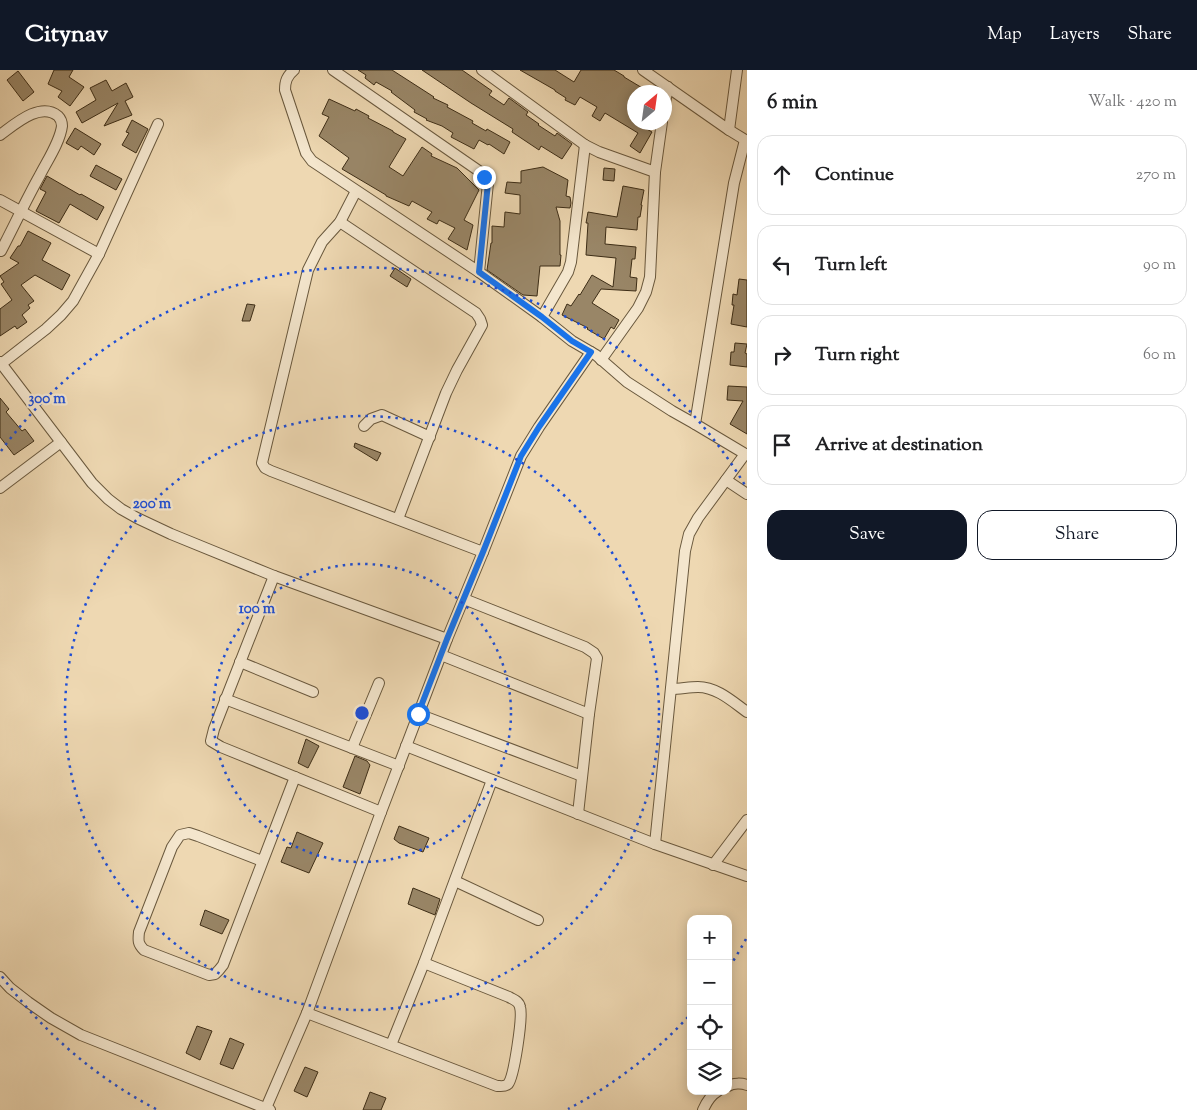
<!DOCTYPE html>
<html lang="en">
<head>
<meta charset="utf-8">
<style>
	:root { --surface:#fff; --page:#f2f2f2; --text:#202124; --muted:#757577; --line:#e0e0e0; --accent:#111827 }
	body { margin:0; font-family:"Sorts Mill Goudy",serif; background:var(--page); color:var(--text) }
	.controls { position:absolute; right:15px; bottom:15px; display:grid; overflow:hidden; border-radius:10px; box-shadow:0 2px 12px #0003 }
	.controls button { width:45px; height:45px; display:grid; place-items:center; padding:0; border:0; border-bottom:1px solid var(--line); background:var(--surface); color:var(--text); font:25px sans-serif }
	.compass { position:absolute; left:627px; top:15px; width:45px; height:45px; border-radius:50%; background:var(--surface); box-shadow:0 2px 12px #0003; rotate:29deg }
	.stop { position:absolute; width:15px; height:15px; margin:-11px; border:4px solid #1a73e8; border-radius:50%; background:#fff }
	.stop.end { background:#1a73e8; border-color:#fff; box-shadow:0 1px 5px #0008 }
	.list { margin:0; padding:0; list-style:none }
	h2 { display:flex; justify-content:space-between; align-items:center; height:65px; margin:0; padding:0 20px; font-size:21px }
	h2 small { font-size:16px; font-weight:400; color:var(--muted) }
	.list li { display:grid; grid-template-columns:32px 1fr auto; gap:15px; align-items:center; box-sizing:border-box; height:80px; margin:0 10px 10px; padding:0 10px; border:1px solid var(--line); border-radius:15px }
	.list b { display:block; font-size:19px; white-space:nowrap }
	.list em { font-size:16px; font-style:normal; color:var(--muted) }
	.actions { display:flex; gap:10px; padding:15px 20px }
	.actions a { flex:1; padding:11px 0; border:1px solid var(--accent); border-radius:15px; text-align:center; font-size:18px; color:var(--accent) }
	.actions .main { background:var(--accent); color:#fff }
	.icon { flex:none; width:28px; height:28px; fill:none; stroke:currentColor; stroke-width:2; stroke-linecap:round; stroke-linejoin:round }
	.map { position:relative; flex:none; width:747px; height:1040px; overflow:hidden }
	header { display:flex; align-items:center; gap:30px; box-sizing:border-box; height:70px; padding:0 25px; background:var(--accent); color:#fff }
	header strong { font-size:24px }
	nav { display:flex; gap:28px; margin-inline-start:auto; font-size:18px }
	main { display:flex }
	aside { flex:1; background:var(--surface) }
	.map>svg:first-child { display:block }
	.building { fill:#998667; stroke:#3d2d16 }
	.lines { fill:none; stroke-linecap:round; stroke-linejoin:round }
	.minor-casing { stroke:#69583d; stroke-width:12 }
	.minor { stroke:#f4e6cd; stroke-width:10 }
	.route { stroke:#1a73e8; stroke-width:6 }
	.ring { fill:none; stroke:#1d4ed8; stroke-width:2.5; stroke-dasharray:2.5 5 }
	.centre { fill:#1d4ed8; stroke:#f4e6cd; stroke-width:2.5 }
	.ring-label { font-size:15px; text-anchor:middle; font-weight:bold; fill:#1d4ed8; stroke:#f4e6cd; stroke-width:4.5; stroke-linejoin:round; paint-order:stroke }
</style>
</head>
<body>
<header>
<strong>Citynav</strong>
<nav><a>Map</a><a>Layers</a><a>Share</a></nav>
</header>
<main>
<div class="map">
<svg width="747" height="1040" viewBox="0 0 747 1040">
	<rect width="100%" height="100%" fill="#eed8b2"/>
	<filter id="stains"><feTurbulence type="fractalNoise" baseFrequency=".004" numOctaves="4"/><feColorMatrix values="0 0 0 0 .2 0 0 0 0 .09 0 0 0 0 .02 0 0 0 .5 -.17"/></filter>
	<radialGradient id="worn" r=".72"><stop offset=".6" stop-color="#630" stop-opacity="0"/><stop offset="1" stop-color="#630" stop-opacity=".3"/></radialGradient>
	<g class="building">
		<polygon points="54,0 73,0 69,7 84,17 70,36 58,27 62,21 48,14"/>
		<polygon points="358,0 392,0 434,27 433,28 448,35 447,37 473,51 472,53 486,61 487,59 510,72 504,84 489,74 488,75 479,70 474,79 451,67 453,63 442,56 426,50 427,49 414,42 415,40 391,22 392,21 376,12 374,15 365,8 366,5"/>
		<polygon points="422,0 462,0 492,21 489,25 504,35 509,28 528,42 526,45 539,54 538,55 555,66 557,63 572,74 562,89 541,76 539,80 512,62 513,59 471,33"/>
		<polygon points="520,0 555,0 574,12 581,0 614,0 624,6 624,7 649,22 634,22 634,52 652,62 640,83 630,76 638,63 605,43 600,51 592,46 597,37 580,27 575,35 565,30 566,28 555,21 555,20"/>
		<polygon points="18,1 34,22 23,31 7,10"/>
		<polygon points="106,10 112,21 126,13 133,27 125,31 132,45 104,56 118,33 82,53 76,42 96,30 90,18"/>
		<polygon points="329,29 355,41 356,39 369,46 368,48 393,61 393,62 406,69 389,97 403,106 422,77 432,84 431,86 457,98 479,120 464,150 473,155 467,180 448,169 455,158 439,150 437,154 427,149 432,142 412,131 409,136 386,126 386,125 342,99 349,88 319,66 329,47 322,44"/>
		<polygon points="132,50 148,59 136,83 122,75 129,63 126,62"/>
		<polygon points="75,58 101,74 94,85 81,76 78,80 66,73"/>
		<polygon points="96,95 122,109 116,120 90,106"/>
		<polygon points="543,97 568,110 566,126 570,127 571,133 570,138 556,137 560,151 560,185 561,185 560,196 540,196 537,226 523,225 487,200 491,173 492,173 492,156 504,157 505,142 520,144 520,125 505,123 507,112 521,113 521,101"/>
		<polygon points="604,98 615,99 614,111 603,110"/>
		<polygon points="47,106 80,125 81,124 104,137 97,150 70,134 59,153 36,141 46,122 40,119"/>
		<polygon points="623,116 644,120 641,135 642,135 640,147 638,147 637,160 606,157 605,174 636,177 635,189 632,189 630,207 637,208 636,221 601,219 592,233 619,250 614,259 611,257 604,269 587,259 588,258 562,245 567,234 571,236 579,224 580,225 592,205 613,217 616,188 586,185 588,153 586,153 588,142 617,147"/>
		<polygon points="28,161 51,173 42,190 70,205 62,220 35,205 21,215 34,231 28,235 30,238 22,245 27,252 17,259 15,256 0,266 0,239 12,230 1,214 4,212 0,206 19,193 10,188 18,176 20,176"/>
		<polygon points="395,198 411,209 407,217 390,206"/>
		<polygon points="739,209 747,210 747,257 731,254 734,235 732,235 733,224 737,225"/>
		<polygon points="247,234 255,235 250,251 242,251"/>
		<polygon points="735,273 747,274 745,283 747,284 747,297 730,295 731,282 734,282"/>
		<polygon points="728,316 747,317 747,364 730,354 743,331 727,330"/>
		<polygon points="0,328 9,339 6,342 22,361 25,359 34,371 14,385 0,367"/>
		<polygon points="355,373 381,383 377,391 354,377"/>
		<polygon points="306,669 319,676 308,698 298,693"/>
		<polygon points="355,686 367,691 370,695 360,724 343,717"/>
		<polygon points="399,756 429,768 423,782 399,773 394,769"/>
		<polygon points="297,762 323,773 309,803 281,792 287,777 291,778"/>
		<polygon points="413,818 440,829 435,845 408,834"/>
		<polygon points="205,840 229,850 222,864 200,855"/>
		<polygon points="197,956 212,961 200,990 186,983"/>
		<polygon points="230,968 244,974 233,999 220,994"/>
		<polygon points="305,997 318,1002 307,1027 294,1021"/>
		<polygon points="370,1022 386,1028 381,1040 363,1040"/>
	</g>
	<g class="lines">
		<defs>
			<g id="minor">
				<path d="M294,0c-7,6 -9,11 -9,20l21,63 6,8 167,111 63,45 30,24 24,14 31,27 45,29 23,13 52,31"/>
				<polyline points="333,0 479,101 488,113 479,202"/>
				<polyline points="482,0 585,75 599,82 655,102"/>
				<polyline points="643,0 729,60 747,71"/>
				<polyline points="664,38 668,17"/>
				<polyline points="729,60 737,0"/>
				<path d="M0,65c14,-10 40,-34 58,-19 3,3 4,6 4,10 -2,16 -15,35 -22,49 -14,25 -26,51 -39,76"/>
				<polyline points="356,121 340,152 322,172 308,200 262,393 265,398 271,401 483,482"/>
				<polyline points="0,130 99,184"/>
				<polyline points="340,152 476,243 480,249 482,255 457,300 446,323 398,449"/>
				<polyline points="542,247 568,202 571,192 585,75"/>
				<polyline points="601,290 638,238 646,222 650,207 655,102 662,52"/>
				<polyline points="0,292 92,413 108,429 121,439 137,448 171,464 274,506 447,569"/>
				<polyline points="1,294 46,259 61,245 73,231 99,184 158,54"/>
				<polyline points="695,354 734,113 745,70"/>
				<polyline points="364,356 371,349 382,345 430,367"/>
				<polyline points="726,410 747,424"/>
				<polyline points="0,418 61,372"/>
				<polyline points="274,506 214,659 211,671 221,677 381,742"/>
				<polyline points="464,529 585,577 594,583 597,588 589,644 578,744"/>
				<polyline points="441,585 589,644"/>
				<polyline points="240,592 313,622"/>
				<path d="M671,619c9,0 18,-2 27,-2 19,0 35,15 49,25"/>
				<polyline points="225,629 399,696"/>
				<polyline points="418,644 582,706"/>
				<polyline points="406,676 655,774 747,806"/>
				<polyline points="352,678 379,613"/>
				<polyline points="655,774 685,481 689,464 698,448 745,384"/>
				<path d="M262,791l-64,-25 -9,-3 -9,2 -8,12 -33,85c-1,9 -1,12 5,18l65,25 6,-1 4,-4 4,-5 72,-188"/>
				<polyline points="713,795 747,750"/>
				<polyline points="455,811 538,850"/>
				<polyline points="424,893 492,710"/>
				<polyline points="0,907 10,918 28,932 51,948 81,965 270,1040"/>
				<path d="M307,943l190,73c4,0 8,1 11,-2 6,-7 15,-67 12,-77 -1,-6 -6,-7 -11,-10l-85,-34 -33,82"/>
				<path d="M728,1016c5,-3 14,-3 19,-1"/>
				<polyline points="266,1038 307,943 381,742 447,569 483,482 521,386 539,357 591,282"/>
				<path d="M703,1040c3,-7 8,-15 15,-19"/>
			</g>
		</defs>
		<use href="#minor" class="minor-casing"/>
		<use href="#minor" class="minor"/>
	</g>
	<g class="lines">
		<polyline class="route" points="418,644 447,569 483,482 521,386 539,357 591,282 572,271 542,247 479,202 488,113 484,107"/>
	</g>
	<g class="ring">
		<circle cx="362" cy="643" r="149"/>
		<circle cx="362" cy="643" r="297"/>
		<path d="M746 869A446 446 0 0 1 730 896M688 947A446 446 0 0 1 568 1039M156 1039A446 446 0 0 1 1 905M1 381A446 446 0 0 1 746 417"/>
	</g>
	<circle cx="362" cy="643" r="8" class="centre"/>
	<g class="ring-label">
		<text x="47" y="333">300 m</text>
		<text x="152" y="438">200 m</text>
		<text x="257" y="543">100 m</text>
	</g>
	<rect width="100%" height="100%" filter="url(#stains)"/>
	<rect width="100%" height="100%" fill="url(#worn)"/>
</svg>
<div class="controls">
<button>+</button>
<button>−</button>
<button><svg class="icon" aria-label="locate" viewBox="0 0 24 24"><circle cx="12" cy="12" r="6"/><path d="M12 2v4M12 18v4M2 12h4M18 12h4"/></svg></button>
<button><svg class="icon" aria-label="layers" viewBox="0 0 24 24"><path d="M12 4l9 5-9 5-9-5zM3 14l9 5 9-5"/></svg></button>
</div>
<svg class="compass" viewBox="-18 -18 36 36"><path d="M0-13l5 13h-10z" fill="#e53935"/><path d="M0 13l5-13h-10z" fill="#757577"/></svg>
<div class="stop" style="left:418px;top:644px"></div>
<div class="stop end" style="left:484px;top:107px"></div>
</div>
<aside>
<h2>6 min<small>Walk · 420 m</small></h2>
<ul class="list">
<li><svg class="icon" aria-label="ahead" viewBox="0 0 24 24"><path d="M12 20V5M6 11l6-6 6 6"/></svg><div><b>Continue</b></div><em>270 m</em></li>
<li><svg class="icon" aria-label="left" viewBox="0 0 24 24"><path d="M17 20v-9H6M10 6l-5 5 5 5"/></svg><div><b>Turn left</b></div><em>90 m</em></li>
<li><svg class="icon" aria-label="right" viewBox="0 0 24 24"><path d="M7 20v-9h11M14 6l5 5-5 5"/></svg><div><b>Turn right</b></div><em>60 m</em></li>
<li><svg class="icon" aria-label="arrive" viewBox="0 0 24 24"><path d="M6 21V4h12l-3 4 3 4H6"/></svg><div><b>Arrive at destination</b></div></li>
</ul>
<div class="actions"><a class="main">Save</a><a>Share</a></div>
</aside>
</main>
</body>
</html>
